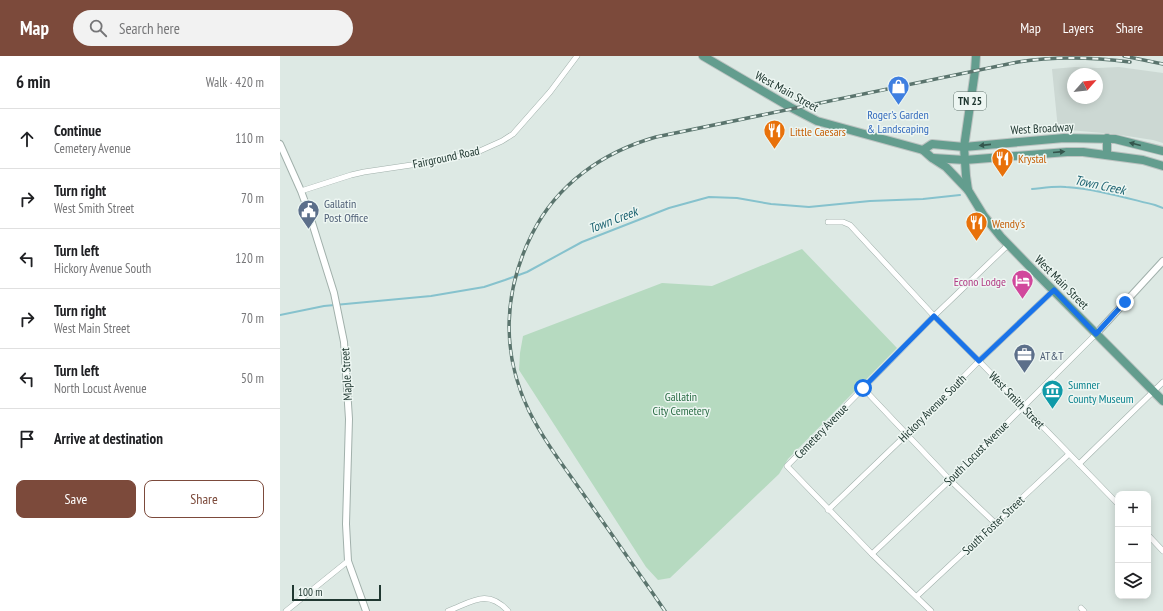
<!DOCTYPE html>
<html lang="en">
<head>
<meta charset="utf-8">
<style>
	:root { --surface:#fff; --page:#f2f2f2; --text:#202124; --muted:#757577; --line:#e0e0e0; --accent:#7c4a3b }
	body { margin:0; font-family:"PT Sans Narrow",sans-serif; background:var(--page); color:var(--text) }
	.controls { position:absolute; right:12px; bottom:12px; display:grid; overflow:hidden; border-radius:8px; box-shadow:0 2px 10px #0003 }
	.controls button { width:36px; height:36px; display:grid; place-items:center; padding:0; border:0; border-bottom:1px solid var(--line); background:var(--surface); color:var(--text); font:20px sans-serif }
	.compass { position:absolute; left:787px; top:12px; width:36px; height:36px; border-radius:50%; background:var(--surface); box-shadow:0 2px 10px #0003; rotate:63deg }
	.scale { position:absolute; left:12px; bottom:10px; width:89px; box-sizing:border-box; padding-left:4px; border:2px solid #203831; border-top:0; font-size:11px; line-height:14px; white-space:nowrap; color:#203831; -webkit-text-stroke:3px #edf6f2; paint-order:stroke }
	.stop { position:absolute; width:12px; height:12px; margin:-9px; border:3px solid #1a73e8; border-radius:50%; background:#fff }
	.stop.end { background:#1a73e8; border-color:#fff; box-shadow:0 1px 4px #0008 }
	.list { margin:0; padding:0; list-style:none }
	h2 { display:flex; justify-content:space-between; align-items:center; height:52px; margin:0; padding:0 16px; font-size:17px }
	h2 small { font-size:13px; font-weight:400; color:var(--muted) }
	.list li { display:grid; grid-template-columns:26px 1fr auto; gap:12px; align-items:center; box-sizing:border-box; height:60px; padding:0 16px; border-top:1px solid var(--line) }
	.list b { display:block; font-size:15px; white-space:nowrap }
	.list p { margin:0; font-size:13px; white-space:nowrap; color:var(--muted) }
	.list em { font-size:13px; font-style:normal; color:var(--muted) }
	.actions { display:flex; gap:8px; padding:12px 16px }
	.actions a { flex:1; padding:9px 0; border:1px solid var(--accent); border-radius:8px; text-align:center; font-size:14px; color:var(--accent) }
	.actions .main { background:var(--accent); color:#fff }
	.icon { flex:none; width:22px; height:22px; fill:none; stroke:currentColor; stroke-width:2; stroke-linecap:round; stroke-linejoin:round }
	.map { position:relative; flex:none; width:883px; height:555px; overflow:hidden }
	header { display:flex; align-items:center; gap:24px; box-sizing:border-box; height:56px; padding:0 20px; background:var(--accent); color:#fff }
	header strong { font-size:19px }
	nav { display:flex; gap:22px; margin-inline-start:auto; font-size:14px }
	.search { width:280px; height:36px; background:var(--page); display:flex; align-items:center; gap:10px; box-sizing:border-box; padding:0 14px; border-radius:22px; color:var(--muted); font-size:15px }
	main { display:flex }
	aside { flex:1; background:var(--surface) }
	.map>svg:first-child { display:block }
	.built { fill:#ccd8d3; fill-rule:evenodd }
	.green { fill:#b6dac0 }
	.lines { fill:none; stroke-linecap:round; stroke-linejoin:round }
	.stream { stroke:#86c2cd; stroke-width:2 }
	.minor-casing { stroke:#a1b0ab; stroke-width:6 }
	.tertiary-casing { stroke:#a1b0ab; stroke-width:8 }
	.primary-casing { stroke:#bcc3c1; stroke-width:10 }
	.minor { stroke:#fff; stroke-width:5 }
	.tertiary { stroke:#fff; stroke-width:6 }
	.primary { stroke:#639d8e; stroke-width:8 }
	.rail-casing { stroke:#5a746d; stroke-width:3.5 }
	.rail { stroke:#edf6f2; stroke-width:2; stroke-dasharray:6; stroke-linecap:butt }
	.oneway { fill:#34564d }
	.route { stroke:#1a73e8; stroke-width:5 }
	.labels { text-anchor:middle; dominant-baseline:central; stroke-width:3; stroke-linejoin:round; paint-order:stroke }
	.shield { fill:#edf6f2; stroke:#5e716b; stroke-width:1 }
	.shield-label { font-size:11px; font-weight:bold; fill:#203831 }
	.street-label { font-size:12px; fill:#203831; stroke:#edf6f2 }
	.shop-label { font-size:12px; fill:#366cbe; stroke:#edf6f2 }
	.food-label { font-size:12px; fill:#c56008; stroke:#edf6f2; text-anchor:start }
	.service-label { font-size:12px; fill:#4e5e75; stroke:#edf6f2; text-anchor:start }
	.hotel-label { font-size:12px; fill:#b23c85; stroke:#edf6f2; text-anchor:end }
	.culture-label { font-size:12px; fill:#0d838f; stroke:#edf6f2; text-anchor:start }
	.park-label { font-size:12px; fill:#2b6d45; stroke:#edf6f2 }
	.water-label { font-size:13px; font-style:italic; fill:#1d6371; stroke:#edf6f2 }
</style>
</head>
<body>
<header>
<strong>Map</strong>
<div class="search"><svg class="icon" aria-label="search" viewBox="0 0 24 24"><circle cx="10" cy="10" r="6"/><path d="M15 15l6 6"/></svg>Search here</div>
<nav><a>Map</a><a>Layers</a><a>Share</a></nav>
</header>
<main>
<aside>
<h2>6 min<small>Walk · 420 m</small></h2>
<ul class="list">
<li><svg class="icon" aria-label="ahead" viewBox="0 0 24 24"><path d="M12 20V5M6 11l6-6 6 6"/></svg><div><b>Continue</b><p>Cemetery Avenue</p></div><em>110 m</em></li>
<li><svg class="icon" aria-label="right" viewBox="0 0 24 24"><path d="M7 20v-9h11M14 6l5 5-5 5"/></svg><div><b>Turn right</b><p>West Smith Street</p></div><em>70 m</em></li>
<li><svg class="icon" aria-label="left" viewBox="0 0 24 24"><path d="M17 20v-9H6M10 6l-5 5 5 5"/></svg><div><b>Turn left</b><p>Hickory Avenue South</p></div><em>120 m</em></li>
<li><svg class="icon" aria-label="right" viewBox="0 0 24 24"><path d="M7 20v-9h11M14 6l5 5-5 5"/></svg><div><b>Turn right</b><p>West Main Street</p></div><em>70 m</em></li>
<li><svg class="icon" aria-label="left" viewBox="0 0 24 24"><path d="M17 20v-9H6M10 6l-5 5 5 5"/></svg><div><b>Turn left</b><p>North Locust Avenue</p></div><em>50 m</em></li>
<li><svg class="icon" aria-label="arrive" viewBox="0 0 24 24"><path d="M6 21V4h12l-3 4 3 4H6"/></svg><div><b>Arrive at destination</b></div></li>
</ul>
<div class="actions"><a class="main">Save</a><a>Share</a></div>
</aside>
<div class="map">
<svg width="883" height="555" viewBox="0 0 883 555">
	<rect width="100%" height="100%" fill="#dde9e4"/>
	<path class="built" d="M795,11l23,1 21,-1 44,6v70l-10,-3 -39,-6 -56,-5 -6,-60zM793,18h24v24h-24z"/>
	<polygon class="green" points="522,193 617,292 508,403 499,418 390,522 378,524 366,511 239,314 240,297 243,280 382,227 432,230"/>
	<g class="lines">
		<g class="stream">
			<path d="M752,133c11,-1 23,-3 34,-2 30,2 60,11 89,18l8,3"/>
			<polyline points="0,259 44,250 151,240 204,231 225,224 247,216 302,186 389,152 429,141 457,142 491,148 529,151 590,145 643,143 680,139"/>
		</g>
		<defs>
			<g id="minor">
				<polyline points="21,135 71,119 84,116 138,108 193,98 222,85 233,78 270,36 297,0"/>
				<polyline points="548,166 563,166 570,169 654,260 699,305 838,448"/>
				<polyline points="583,332 670,424 715,467"/>
				<polyline points="799,408 883,326"/>
				<polyline points="548,454 627,378 699,305 774,234"/>
				<polyline points="868,479 883,495"/>
				<polyline points="592,498 670,424 816,278"/>
				<polyline points="637,540 789,398"/>
				<polyline points="801,552 804,555"/>
				<polyline points="6,555 68,505"/>
				<path d="M168,555c24,-9 39,-23 60,0"/>
				<polyline points="651,555 592,498 507,410 654,260 729,188"/>
			</g>
			<g id="tertiary">
				<polyline points="0,88 21,135 29,157 54,237 64,286 69,363 66,468 68,505 86,555"/>
				<polyline points="816,278 883,205"/>
			</g>
			<g id="primary">
				<polyline points="423,0 510,51 537,65 643,94 652,102 666,111 688,134 704,160 721,181 754,215 883,345"/>
				<polyline points="643,94 652,88 684,91 784,82 835,83 883,95"/>
				<polyline points="827,99 827,82"/>
				<polyline points="653,102 685,104 787,96 803,96 863,104 883,110"/>
				<polyline points="688,134 686,120 684,91 695,15 696,0"/>
			</g>
		</defs>
		<use href="#minor" class="minor-casing"/>
		<use href="#tertiary" class="tertiary-casing"/>
		<use href="#primary" class="primary-casing"/>
		<use href="#minor" class="minor"/>
		<use href="#tertiary" class="tertiary"/>
		<use href="#primary" class="primary"/>
		<defs>
			<g id="rail">
				<polyline points="844,0 883,8"/>
				<path d="M385,555c-27,-39 -54,-78 -81,-116 -19,-27 -40,-54 -55,-84 -28,-58 -26,-119 3,-177 25,-50 71,-82 124,-97l362,-75c38,-6 73,-5 112,0"/>
			</g>
		</defs>
		<use href="#rail" class="rail-casing"/>
		<use href="#rail" class="rail"/>
	</g>
	<defs><path id="oneway-solid" d="M-6-.8H1V-3.2L6.5 0L1 3.2V.8H-6Z"/></defs>
	<g class="oneway">
		<use href="#oneway-solid" transform="translate(855 88) rotate(-166)"/>
		<use href="#oneway-solid" transform="translate(705 89) rotate(174)"/>
		<use href="#oneway-solid" transform="translate(779 96) rotate(-5)"/>
	</g>
	<g class="lines">
		<polyline class="route" points="583,332 654,260 699,305 774,234 816,278 845,246"/>
	</g>
	<defs>
		<symbol id="shop-pin" viewBox="-11 -11 22 30"><path d="M0 17L-7.5 6A9.5 9.5 0 1 1 7.5 6Z" fill="#3f7fe0" stroke="#edf6f2"/><path d="M-5-2.5h2.3a2.7 3.5 0 0 1 5.4 0H5L5.5 6h-11ZM-1.5-2.5h3a1.5 2.3 0 0 0-3 0Z" fill="#fff"/></symbol>
		<symbol id="restaurant-pin" viewBox="-11 -11 22 30"><path d="M0 17L-7.5 6A9.5 9.5 0 1 1 7.5 6Z" fill="#e8710a" stroke="#edf6f2"/><path d="M-5-6h1v4h1v-4h1v4h1v-4h1v5L-1.5 .5V6h-2V.5L-5-1ZM5-6V6H3V1.5H1.5Q1.5-4 5-6Z" fill="#fff"/></symbol>
		<symbol id="civic-pin" viewBox="-11 -11 22 30"><path d="M0 17L-7.5 6A9.5 9.5 0 1 1 7.5 6Z" fill="#5c6f8a" stroke="#edf6f2"/><path d="M-.6-6.5H3V-4.5H.6V-3L4-1V1h2V6H-6V1h2V-1L-.6-3ZM-1.2 2.5V6h2.4V2.5Z" fill="#fff"/></symbol>
		<symbol id="hotel-pin" viewBox="-11 -11 22 30"><path d="M0 17L-7.5 6A9.5 9.5 0 1 1 7.5 6Z" fill="#d1479c" stroke="#edf6f2"/><path d="M-6-4.5h1.5V1H6V5H4.5V3h-9V5H-6ZM-4 0a1.8 1.8 0 1 1 3.6 0ZM.5 0V-2.5h3Q6-2.5 6 0Z" fill="#fff"/></symbol>
		<symbol id="office-pin" viewBox="-11 -11 22 30"><path d="M0 17L-7.5 6A9.5 9.5 0 1 1 7.5 6Z" fill="#5c6f8a" stroke="#edf6f2"/><path d="M-6-3h4V-5.5h4V-3h4V5H-6ZM-1-4.5V-3h2v-1.5ZM-6 0V1H6V0Z" fill="#fff"/></symbol>
		<symbol id="museum-pin" viewBox="-11 -11 22 30"><path d="M0 17L-7.5 6A9.5 9.5 0 1 1 7.5 6Z" fill="#0f9aa8" stroke="#edf6f2"/><path d="M0-6L6-3V-2H-6V-3ZM-5-1h2V3h-2ZM-1-1h2V3h-2ZM3-1h2V3H3ZM-6 4H6V6H-6Z" fill="#fff"/></symbol>
	</defs>
	<g fill-rule="evenodd">
		<use href="#shop-pin" x="606" y="18" width="25" height="34"/>
		<use href="#restaurant-pin" x="482" y="62" width="25" height="34"/>
		<use href="#restaurant-pin" x="710" y="90" width="25" height="34"/>
		<use href="#civic-pin" x="16" y="142" width="25" height="34"/>
		<use href="#restaurant-pin" x="684" y="154" width="25" height="34"/>
		<use href="#hotel-pin" x="730" y="212" width="25" height="34"/>
		<use href="#office-pin" x="732" y="286" width="25" height="34"/>
		<use href="#museum-pin" x="760" y="322" width="25" height="34"/>
	</g>
	<g class="labels">
		<rect class="shield" x="674" y="36" width="32" height="18" rx="3"/>
		<g class="shield-label">
			<text x="690" y="45">TN 25</text>
		</g>
		<g class="street-label">
			<text transform="translate(507 35) rotate(29)">West Main Street</text>
			<text transform="translate(762 72) rotate(-3)">West Broadway</text>
			<text transform="translate(166 101) rotate(-12)">Fairground Road</text>
			<text transform="translate(782 226) rotate(45)">West Main Street</text>
			<text transform="translate(66 318) rotate(-93)">Maple Street</text>
			<text transform="translate(737 344) rotate(46)">West Smith Street</text>
			<text transform="translate(652 352) rotate(-45)">Hickory Avenue South</text>
			<text transform="translate(541 375) rotate(-46)">Cemetery Avenue</text>
			<text transform="translate(696 397) rotate(-45)">South Locust Avenue</text>
			<text transform="translate(713 469) rotate(-43)">South Foster Street</text>
		</g>
		<g class="shop-label">
			<text x="618" y="58">Roger's Garden<tspan x="618" dy="14">&amp; Landscaping</tspan></text>
		</g>
		<g class="food-label">
			<text x="510" y="75">Little Caesars</text>
			<text x="738" y="102">Krystal</text>
			<text x="712" y="167">Wendy's</text>
		</g>
		<g class="service-label">
			<text x="44" y="147">Gallatin<tspan x="44" dy="14">Post Office</tspan></text>
			<text x="760" y="299">AT&amp;T</text>
		</g>
		<g class="hotel-label">
			<text x="726" y="225">Econo Lodge</text>
		</g>
		<g class="culture-label">
			<text x="788" y="328">Sumner<tspan x="788" dy="14">County Museum</tspan></text>
		</g>
		<g class="park-label">
			<text x="401" y="340">Gallatin<tspan x="401" dy="14">City Cemetery</tspan></text>
		</g>
		<g class="water-label">
			<text transform="translate(820 129) rotate(12)">Town Creek</text>
			<text transform="translate(333 164) rotate(-21)">Town Creek</text>
		</g>
	</g>
</svg>
<div class="controls">
<button>+</button>
<button>−</button>
<button><svg class="icon" aria-label="layers" viewBox="0 0 24 24"><path d="M12 4l9 5-9 5-9-5zM3 14l9 5 9-5"/></svg></button>
</div>
<svg class="compass" viewBox="-18 -18 36 36"><path d="M0-13l5 13h-10z" fill="#e53935"/><path d="M0 13l5-13h-10z" fill="#757577"/></svg>
<div class="scale">100 m</div>
<div class="stop" style="left:583px;top:332px"></div>
<div class="stop end" style="left:845px;top:246px"></div>
</div>
</main>
</body>
</html>
